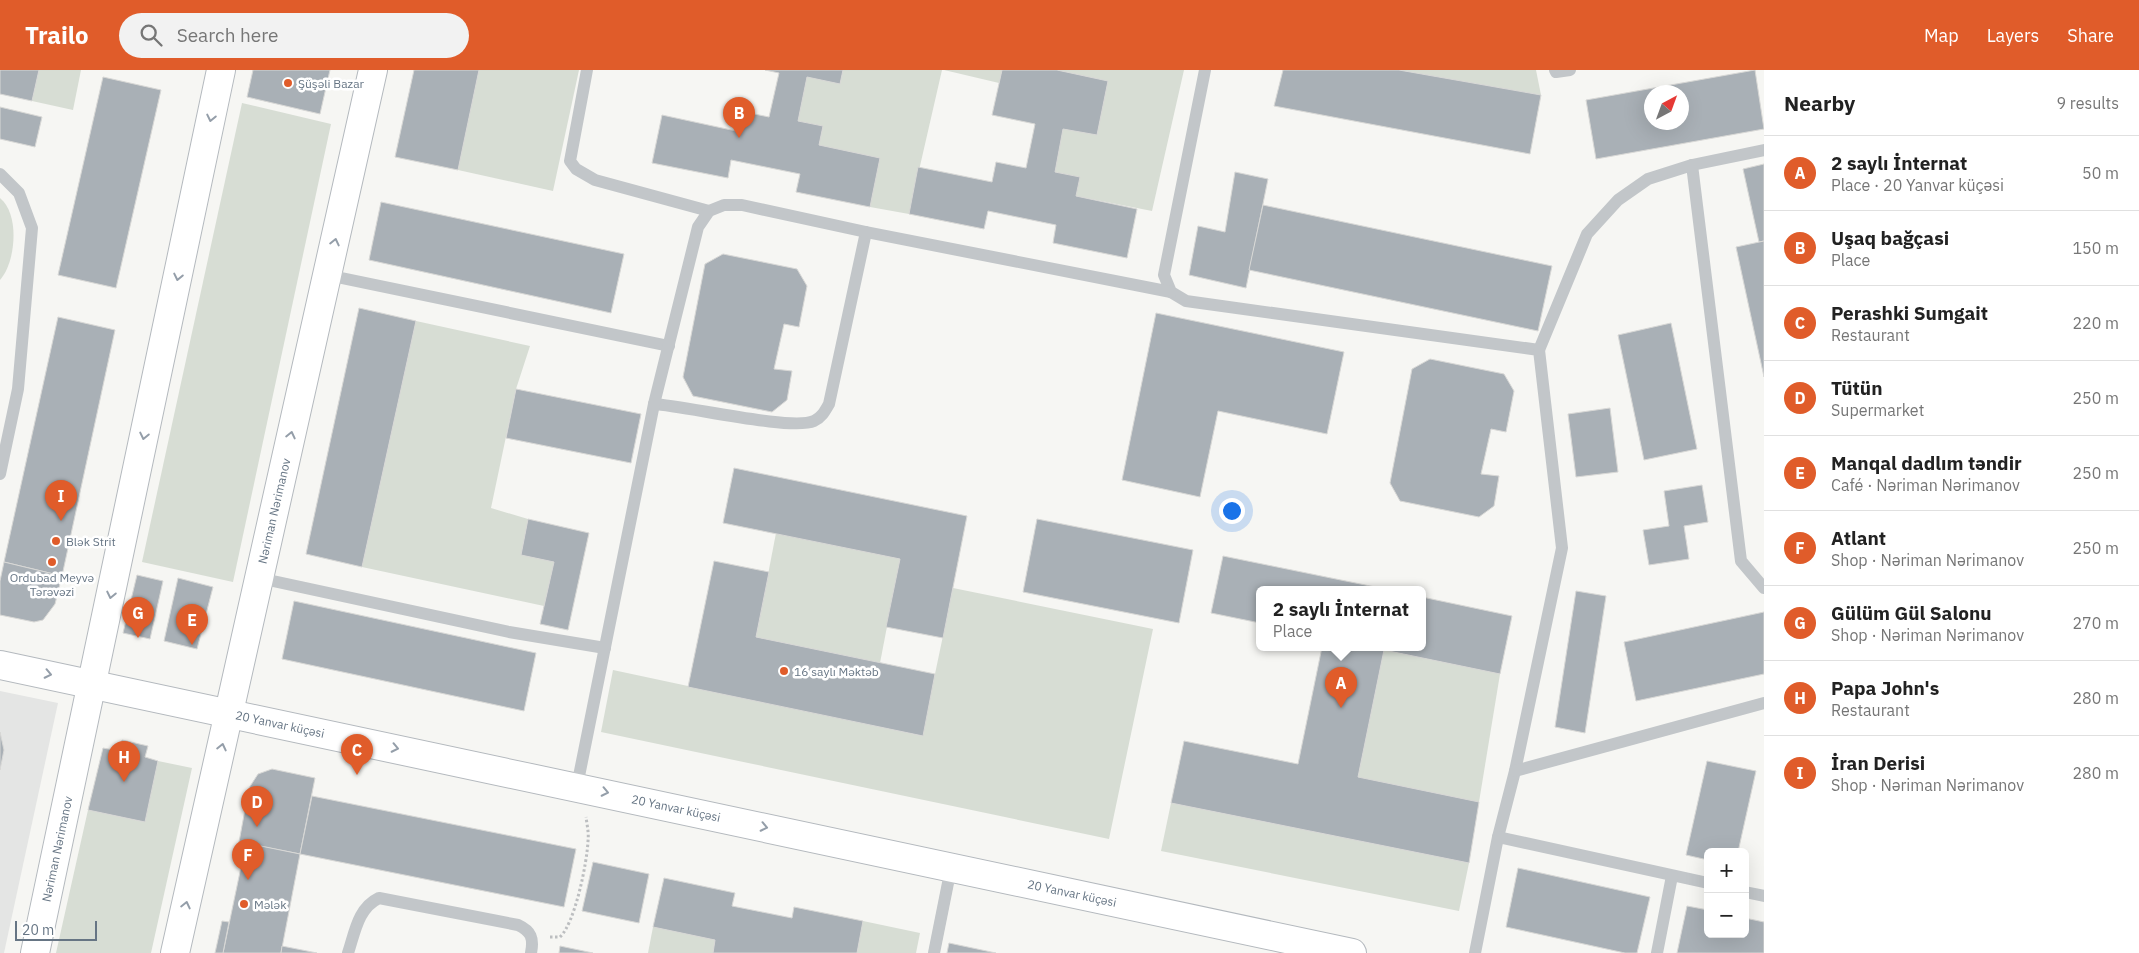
<!DOCTYPE html>
<html lang="en">
<head>
<meta charset="utf-8">
<style>
	:root { --surface:#fff; --page:#f2f2f2; --text:#222; --muted:#767676; --line:#e0e0e0; --accent:#e05c2a }
	body { margin:0; font-family:"IBM Plex Sans",sans-serif; background:var(--page); color:var(--text) }
	.controls { position:absolute; right:15px; bottom:15px; display:grid; overflow:hidden; border-radius:8px; box-shadow:0 5px 20px #0002 }
	.controls button { width:45px; height:45px; display:grid; place-items:center; padding:0; border:0; border-bottom:1px solid var(--line); background:var(--surface); color:var(--text); font:25px sans-serif }
	.compass { position:absolute; left:1644px; top:15px; width:45px; height:45px; border-radius:50%; background:var(--surface); box-shadow:0 5px 20px #0002; rotate:41deg }
	.scale { position:absolute; left:15px; bottom:12px; width:82px; box-sizing:border-box; padding-left:5px; border:2px solid #667584; border-top:0; font-size:14px; line-height:18px; white-space:nowrap; color:#667584; -webkit-text-stroke:4px #fff; paint-order:stroke }
	.you { position:absolute; left:1231px; top:440px; width:18px; height:18px; margin:-12px; border:4px solid #fff; border-radius:50%; background:#1a73e8; box-shadow:0 0 0 8px #1a73e833 }
	.badge { display:grid; place-items:center; width:32px; height:32px; border-radius:50%; background:var(--accent); color:#fff; font-size:16px; font-weight:700 }
	.pin { position:absolute; translate:-50% -41px; filter:drop-shadow(0 1px 2px #0008) }
	.pin::after { content:''; position:absolute; top:26px; width:18px; height:15px; background:inherit; clip-path:polygon(0 0,100% 0,50% 100%) }
	.popup { position:absolute; left:1256px; top:516px; width:170px; height:65px; box-sizing:border-box; display:grid; place-content:center; border-radius:8px; background:var(--surface); filter:drop-shadow(0 1px 4px #0005); font-size:16px; white-space:nowrap; color:var(--muted) }
	.popup b { font-size:19px; color:var(--text) }
	.popup::after { content:''; position:absolute; left:50%; top:100%; margin-left:-10px; border:10px solid transparent; border-top-color:var(--surface) }
	.list { margin:0; padding:0; list-style:none }
	h2 { display:flex; justify-content:space-between; align-items:center; height:65px; margin:0; padding:0 20px; font-size:21px }
	h2 small { font-size:16px; font-weight:400; color:var(--muted) }
	.list li { display:grid; grid-template-columns:32px 1fr auto; gap:15px; align-items:center; box-sizing:border-box; height:75px; padding:0 20px; border-top:1px solid var(--line) }
	.list b { display:block; font-size:19px; white-space:nowrap }
	.list p { margin:0; font-size:16px; white-space:nowrap; color:var(--muted) }
	.list em { font-size:16px; font-style:normal; color:var(--muted) }
	.icon { flex:none; width:28px; height:28px; fill:none; stroke:currentColor; stroke-width:2; stroke-linecap:round; stroke-linejoin:round }
	.map { position:relative; flex:none; width:1764px; height:883px; overflow:hidden }
	header { display:flex; align-items:center; gap:30px; box-sizing:border-box; height:70px; padding:0 25px; background:var(--accent); color:#fff }
	header strong { font-size:24px }
	nav { display:flex; gap:28px; margin-inline-start:auto; font-size:18px }
	.search { width:350px; height:45px; background:var(--page); display:flex; align-items:center; gap:12px; box-sizing:border-box; padding:0 18px; border-radius:28px; color:var(--muted); font-size:19px }
	main { display:flex }
	aside { flex:1; background:var(--surface) }
	.map>svg:first-child { display:block }
	.built { fill:#e4e5e4 }
	.green { fill:#d7ddd4 }
	.building { fill:#a9b0b6; stroke:#d8d8d6; fill-rule:evenodd }
	.lines { fill:none; stroke-linecap:round; stroke-linejoin:round }
	.secondary-casing { stroke:#b4b9be; stroke-width:30 }
	.path { stroke:#bcbec0; stroke-width:3; stroke-dasharray:2.5 2.5; stroke-linecap:butt }
	.lane { stroke:#c2c6c9; stroke-width:12 }
	.secondary { stroke:#fff; stroke-width:28 }
	.oneway { stroke:#949ea9 }
	.poi-dot { fill:#e05c2a; stroke:#fff; stroke-width:2 }
	.labels { text-anchor:middle; dominant-baseline:central; stroke-width:5; stroke-linejoin:round; paint-order:stroke }
	.poi-label { font-size:12px; fill:#667584; stroke:#fff; text-anchor:start }
	.street-label { font-size:12px; fill:#667584; stroke:#fff }
</style>
</head>
<body>
<header>
<strong>Trailo</strong>
<div class="search"><svg class="icon" aria-label="search" viewBox="0 0 24 24"><circle cx="10" cy="10" r="6"/><path d="M15 15l6 6"/></svg>Search here</div>
<nav><a>Map</a><a>Layers</a><a>Share</a></nav>
</header>
<main>
<div class="map">
<svg width="1764" height="883" viewBox="0 0 1764 883">
	<rect width="100%" height="100%" fill="#f6f6f3"/>
	<polygon class="built" points="0,621 58,633 4,883 0,883"/>
	<g class="green">
		<polygon points="39,0 81,0 73,40 32,31"/>
		<polygon points="479,0 579,0 553,121 458,100"/>
		<polygon points="843,0 942,0 909,144 870,137 880,88 819,75 823,57 798,51 807,7 840,14"/>
		<polygon points="944,0 1002,0 999,13"/>
		<polygon points="1057,0 1184,0 1152,141 1076,126 1055,102 1063,59 1097,65 1108,11"/>
		<polygon points="1399,0 1536,0 1541,25"/>
		<polygon points="242,33 331,54 233,512 142,492"/>
		<path d="M0,128c20,16 16,64 0,82z"/>
		<polygon points="416,251 530,276 516,319 491,438 528,449 521,485 554,492 544,536 362,497"/>
		<polygon points="776,463 900,489 880,593 756,567"/>
		<polygon points="953,518 1153,559 1109,769 601,662 613,600 922,666"/>
		<polygon points="1384,580 1500,604 1479,732 1358,707"/>
		<polygon points="158,691 192,698 151,883 56,883 88,740 144,752"/>
		<polygon points="1171,733 1469,793 1459,841 1161,781"/>
		<polygon points="863,851 920,863 916,883 857,883"/>
		<polygon points="653,857 715,870 713,883 648,883"/>
	</g>
	<g class="building">
		<polygon points="0,0 39,0 32,31 0,24"/>
		<polygon points="253,0 330,0 320,44 247,27"/>
		<polygon points="414,0 479,0 458,100 395,87"/>
		<polygon points="765,0 843,0 840,14 807,7 798,51 823,56 819,75 880,88 870,137 796,122 800,104 731,90 728,108 652,93 662,45 736,61 740,41 769,47 779,3"/>
		<polygon points="1002,0 1057,0 1108,11 1097,65 1063,59 1055,102 1080,107 1076,126 1137,139 1127,188 1053,173 1056,155 988,141 984,159 909,144 918,97 992,112 996,92 1026,98 1035,54 992,45"/>
		<polygon points="1283,0 1399,0 1541,25 1530,84 1274,36"/>
		<path d="M1755,0l9,59 -168,30 -10,-59zM1652,22h30v30h-30z"/>
		<polygon points="103,7 161,20 116,218 58,205"/>
		<polygon points="0,37 42,47 35,77 0,69"/>
		<polygon points="1764,94 1764,171 1759,172 1743,99"/>
		<polygon points="1235,102 1268,109 1246,218 1189,205 1198,156 1225,162"/>
		<polygon points="381,132 624,184 611,243 369,190"/>
		<polygon points="1263,135 1552,196 1538,261 1249,200"/>
		<polygon points="1764,171 1764,307 1736,177"/>
		<polygon points="723,184 797,199 807,216 799,257 784,254 774,299 792,301 787,330 772,342 693,326 683,307 705,194"/>
		<polygon points="359,238 416,251 362,497 306,484"/>
		<polygon points="1156,243 1344,282 1327,364 1218,341 1200,427 1122,410"/>
		<polygon points="58,247 115,260 62,506 4,492"/>
		<polygon points="1671,253 1697,379 1644,390 1618,265"/>
		<polygon points="1430,289 1504,304 1514,321 1506,362 1491,359 1481,404 1499,406 1494,436 1479,447 1400,431 1390,413 1412,299"/>
		<polygon points="516,319 641,344 631,393 506,368"/>
		<polygon points="1610,338 1618,402 1576,407 1568,344"/>
		<polygon points="734,398 967,446 943,568 886,557 900,489 723,453"/>
		<polygon points="1702,415 1708,452 1684,456 1689,489 1649,495 1643,460 1669,456 1664,421"/>
		<polygon points="528,449 589,463 568,560 540,554 554,492 521,485"/>
		<polygon points="1037,449 1193,480 1179,553 1023,522"/>
		<polygon points="1223,486 1385,519 1260,519 1260,553 1211,543"/>
		<polygon points="714,491 769,502 756,567 935,604 923,666 688,617"/>
		<polygon points="4,492 62,506 55,534 43,550 34,552 0,545 0,511"/>
		<polygon points="137,505 163,511 150,569 123,563"/>
		<polygon points="178,508 213,517 197,579 164,571"/>
		<polygon points="1576,521 1606,526 1585,663 1555,657"/>
		<polygon points="1422,527 1512,546 1500,604 1384,580 1358,707 1479,732 1469,793 1171,733 1184,671 1298,694 1322,577 1422,577"/>
		<polygon points="294,531 536,583 524,641 282,589"/>
		<polygon points="1764,542 1764,604 1636,631 1624,572"/>
		<polygon points="0,662 4,680 0,700"/>
		<polygon points="122,670 148,676 145,687 158,691 145,752 88,740 103,678 119,681"/>
		<polygon points="1707,691 1756,701 1738,782 1708,782 1708,790 1686,785"/>
		<polygon points="272,699 315,708 300,784 239,772 249,718 258,704"/>
		<polygon points="312,726 576,779 564,837 300,784"/>
		<polygon points="246,773 300,784 281,883 223,883"/>
		<polygon points="593,792 649,804 639,853 582,841"/>
		<polygon points="1518,798 1650,827 1637,883 1625,883 1506,857"/>
		<polygon points="664,808 735,823 732,836 792,848 794,837 863,851 857,883 713,883 715,870 653,857"/>
		<polygon points="1687,836 1708,840 1708,864 1745,864 1745,848 1764,852 1764,883 1677,883"/>
		<polygon points="222,851 229,852 223,883 215,883"/>
		<polygon points="949,873 996,883 947,883"/>
		<polygon points="282,876 317,883 281,883"/>
		<polygon points="560,876 593,883 559,883"/>
	</g>
	<g class="lines">
		<defs>
			<g id="secondary">
				<polyline points="0,595 1352,883"/>
				<polyline points="35,883 221,0"/>
				<polyline points="175,883 373,0"/>
			</g>
		</defs>
		<use href="#secondary" class="secondary-casing"/>
		<path class="path" d="M550,867h10c15,-14 27,-74 28,-96 1,-8 -1,-16 -2,-24"/>
		<g class="lane">
			<polyline points="587,0 570,91 576,99 595,110 709,141"/>
			<polyline points="1205,0 1164,205 1171,222 1186,231 1539,280 1562,478 1515,701 1498,767"/>
			<polyline points="1555,0 1556,2 1570,0"/>
			<polyline points="1692,95 1741,491 1764,518"/>
			<polyline points="0,104 19,123 32,158 18,319 0,404"/>
			<polyline points="327,205 669,276"/>
			<polyline points="1539,280 1587,164 1618,130 1648,109 1692,95 1764,80"/>
			<path d="M654,334c32,2 137,27 160,17 8,-4 11,-10 15,-17l37,-172"/>
			<polyline points="259,508 509,562 605,578"/>
			<polyline points="1515,701 1764,633"/>
			<polyline points="577,716 654,334 698,157 709,141 724,135 742,135 866,162 1171,222"/>
			<polyline points="1745,822 1764,826"/>
			<path d="M348,883c7,-21 10,-45 31,-55l139,27c13,6 16,13 13,28"/>
			<polyline points="934,883 951,798"/>
			<polyline points="1475,883 1498,767 1708,813"/>
			<polyline points="1657,883 1672,806"/>
		</g>
		<use href="#secondary" class="secondary"/>
	</g>
	<defs><path id="oneway-chevron" d="M-2-3.5L2.5 0L-2 3.5" fill="none" stroke-width="1.6" stroke-linecap="round" stroke-linejoin="round" transform="scale(1.25)"/></defs>
	<g class="oneway">
		<use href="#oneway-chevron" transform="translate(211 48) rotate(102)"/>
		<use href="#oneway-chevron" transform="translate(335 172) rotate(-77)"/>
		<use href="#oneway-chevron" transform="translate(178 207) rotate(102)"/>
		<use href="#oneway-chevron" transform="translate(291 365) rotate(-77)"/>
		<use href="#oneway-chevron" transform="translate(144 366) rotate(102)"/>
		<use href="#oneway-chevron" transform="translate(111 525) rotate(102)"/>
		<use href="#oneway-chevron" transform="translate(48 604) rotate(12)"/>
		<use href="#oneway-chevron" transform="translate(222 677) rotate(-77)"/>
		<use href="#oneway-chevron" transform="translate(395 678) rotate(12)"/>
		<use href="#oneway-chevron" transform="translate(605 722) rotate(12)"/>
		<use href="#oneway-chevron" transform="translate(764 757) rotate(12)"/>
		<use href="#oneway-chevron" transform="translate(186 835) rotate(-77)"/>
	</g>
	<g class="poi-dot">
		<circle cx="288" cy="13" r="5"/>
		<circle cx="56" cy="471" r="5"/>
		<circle cx="52" cy="492" r="5"/>
		<circle cx="784" cy="601" r="5"/>
		<circle cx="244" cy="834" r="5"/>
	</g>
	<g class="labels">
		<g class="poi-label">
			<text x="298" y="13">Şüşəli Bazar</text>
			<text x="66" y="471">Blək Strit</text>
			<text x="52" y="507" text-anchor="middle">Ordubad Meyvə<tspan x="52" dy="14">Tərəvəzi</tspan></text>
			<text x="794" y="601">16 saylı Məktəb</text>
			<text x="254" y="834">Mələk</text>
		</g>
		<g class="street-label">
			<text transform="translate(274 441) rotate(-77)">Nəriman Nərimanov</text>
			<text transform="translate(280 654) rotate(12)">20 Yanvar küçəsi</text>
			<text transform="translate(676 738) rotate(12)">20 Yanvar küçəsi</text>
			<text transform="translate(57 779) rotate(-78)">Nəriman Nərimanov</text>
			<text transform="translate(1072 823) rotate(12)">20 Yanvar küçəsi</text>
		</g>
	</g>
</svg>
<div class="controls">
<button>+</button>
<button>−</button>
</div>
<svg class="compass" viewBox="-18 -18 36 36"><path d="M0-13l5 13h-10z" fill="#e53935"/><path d="M0 13l5-13h-10z" fill="#767676"/></svg>
<div class="scale">20 m</div>
<div class="you"></div>
<div class="pin badge" style="left:1341px;top:638px">A</div>
<div class="popup"><b>2 saylı İnternat</b>Place</div>
<div class="pin badge" style="left:739px;top:68px">B</div>
<div class="pin badge" style="left:357px;top:705px">C</div>
<div class="pin badge" style="left:257px;top:757px">D</div>
<div class="pin badge" style="left:192px;top:575px">E</div>
<div class="pin badge" style="left:248px;top:810px">F</div>
<div class="pin badge" style="left:138px;top:568px">G</div>
<div class="pin badge" style="left:124px;top:712px">H</div>
<div class="pin badge" style="left:61px;top:451px">I</div>
</div>
<aside>
<h2>Nearby<small>9 results</small></h2>
<ul class="list">
<li><span class="badge">A</span><div><b>2 saylı İnternat</b><p>Place · 20 Yanvar küçəsi</p></div><em>50 m</em></li>
<li><span class="badge">B</span><div><b>Uşaq bağçasi</b><p>Place</p></div><em>150 m</em></li>
<li><span class="badge">C</span><div><b>Perashki Sumgait</b><p>Restaurant</p></div><em>220 m</em></li>
<li><span class="badge">D</span><div><b>Tütün</b><p>Supermarket</p></div><em>250 m</em></li>
<li><span class="badge">E</span><div><b>Manqal dadlım təndir</b><p>Café · Nəriman Nərimanov</p></div><em>250 m</em></li>
<li><span class="badge">F</span><div><b>Atlant</b><p>Shop · Nəriman Nərimanov</p></div><em>250 m</em></li>
<li><span class="badge">G</span><div><b>Gülüm Gül Salonu</b><p>Shop · Nəriman Nərimanov</p></div><em>270 m</em></li>
<li><span class="badge">H</span><div><b>Papa John's</b><p>Restaurant</p></div><em>280 m</em></li>
<li><span class="badge">I</span><div><b>İran Derisi</b><p>Shop · Nəriman Nərimanov</p></div><em>280 m</em></li>
</ul>
</aside>
</main>
</body>
</html>
